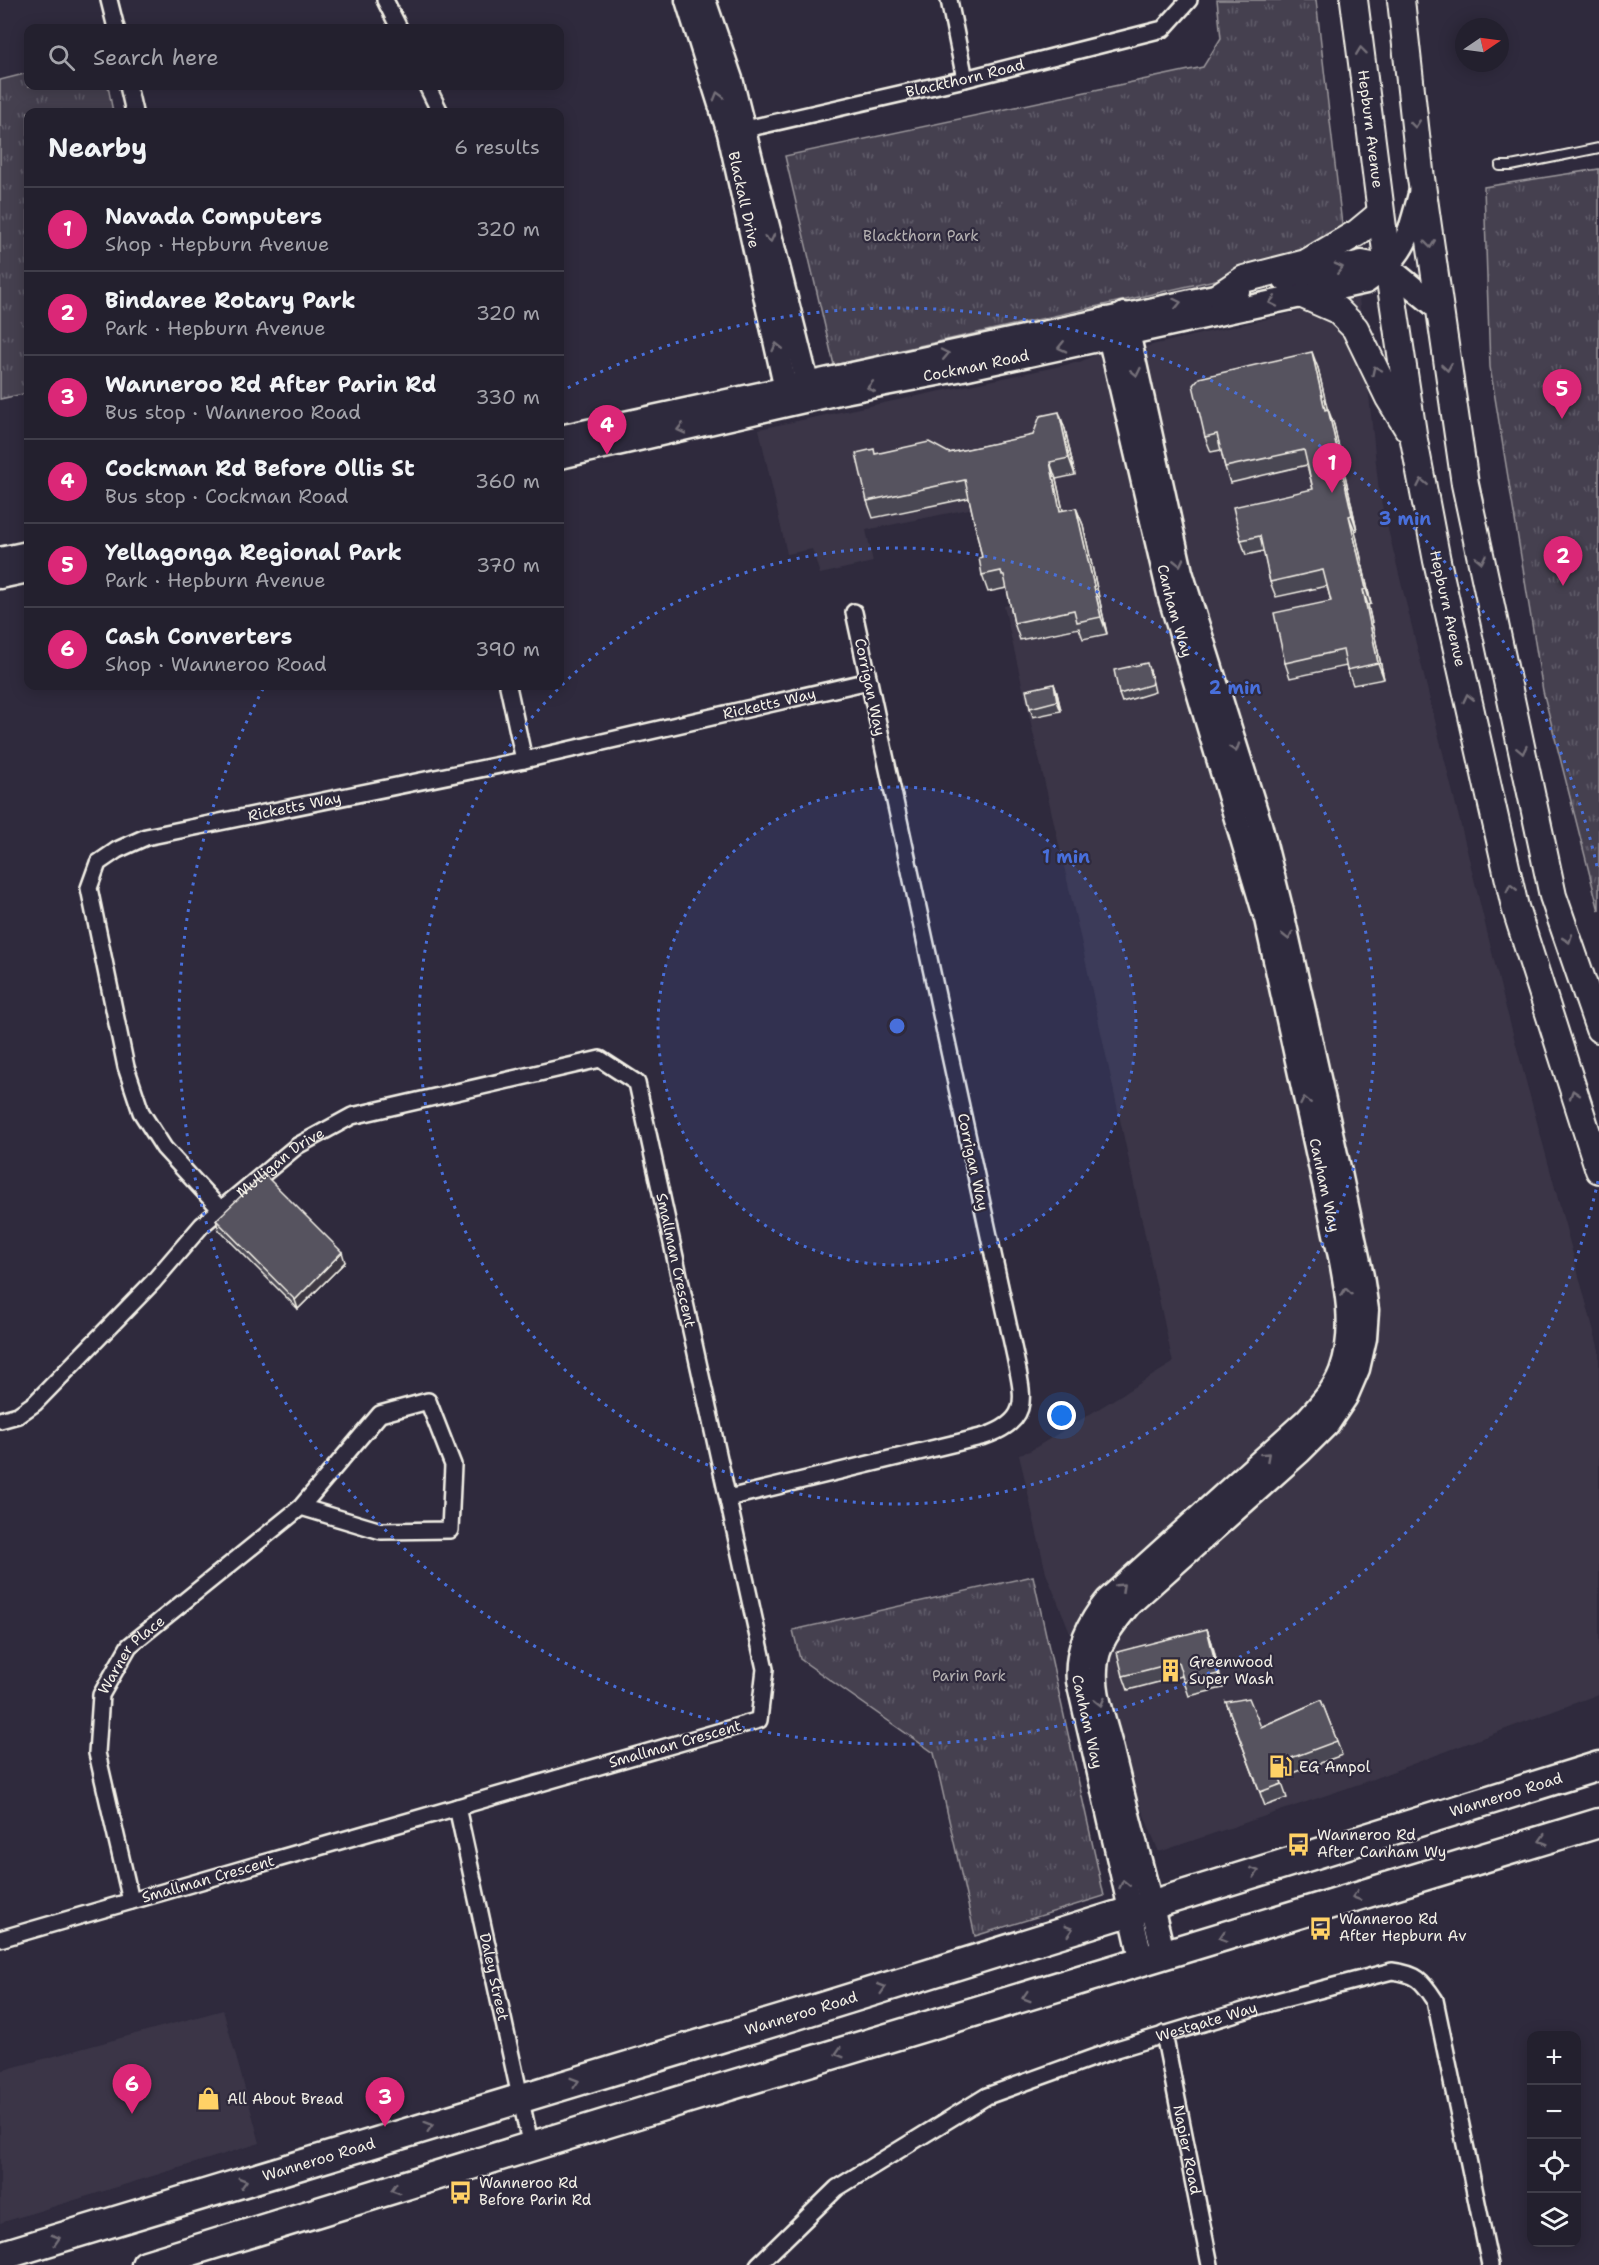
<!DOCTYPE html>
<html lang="en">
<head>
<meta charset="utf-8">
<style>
	:root { --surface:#23202e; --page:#2f2d3a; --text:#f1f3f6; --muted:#a3a3aa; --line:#403e4a; --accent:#db2777 }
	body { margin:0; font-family:"Shantell Sans",sans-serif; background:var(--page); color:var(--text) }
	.controls { position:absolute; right:18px; bottom:18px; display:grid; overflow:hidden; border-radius:12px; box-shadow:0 3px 15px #0003 }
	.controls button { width:54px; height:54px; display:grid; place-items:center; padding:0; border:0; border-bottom:2px solid var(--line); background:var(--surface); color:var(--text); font:30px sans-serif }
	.compass { position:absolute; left:1455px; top:18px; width:54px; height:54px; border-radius:50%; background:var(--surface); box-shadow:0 3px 15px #0003; rotate:77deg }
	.you { position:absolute; left:1062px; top:1416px; width:21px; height:21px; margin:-15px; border:4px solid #fff; border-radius:50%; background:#1a73e8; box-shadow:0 0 0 9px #1a73e833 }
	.badge { display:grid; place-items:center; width:39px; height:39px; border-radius:50%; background:var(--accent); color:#fff; font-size:20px; font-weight:700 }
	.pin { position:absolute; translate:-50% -50px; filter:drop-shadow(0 2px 3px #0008) }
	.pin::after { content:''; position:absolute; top:32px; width:21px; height:18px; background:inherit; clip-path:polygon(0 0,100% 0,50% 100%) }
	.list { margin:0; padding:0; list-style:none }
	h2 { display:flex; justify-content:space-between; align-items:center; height:78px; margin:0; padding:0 24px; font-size:26px }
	h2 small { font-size:20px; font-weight:400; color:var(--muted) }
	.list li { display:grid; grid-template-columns:39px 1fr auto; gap:18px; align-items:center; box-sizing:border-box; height:84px; padding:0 24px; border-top:2px solid var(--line) }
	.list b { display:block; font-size:22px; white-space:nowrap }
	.list p { margin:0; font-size:20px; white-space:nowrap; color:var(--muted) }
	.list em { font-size:20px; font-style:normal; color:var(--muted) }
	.icon { flex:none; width:33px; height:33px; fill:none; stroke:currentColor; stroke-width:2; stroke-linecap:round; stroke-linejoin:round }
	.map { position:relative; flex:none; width:1599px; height:2265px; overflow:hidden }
	.search { position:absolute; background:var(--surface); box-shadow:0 3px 15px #0003; left:24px; top:24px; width:540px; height:66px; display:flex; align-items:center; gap:15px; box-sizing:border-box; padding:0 21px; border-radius:12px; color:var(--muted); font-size:22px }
	.panel { position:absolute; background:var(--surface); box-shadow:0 3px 15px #0003; left:24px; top:108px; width:540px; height:582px; border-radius:12px }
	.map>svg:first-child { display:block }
	.built { fill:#3b3647 }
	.park { fill:url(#park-tufts); stroke:#9c989c; stroke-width:1.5 }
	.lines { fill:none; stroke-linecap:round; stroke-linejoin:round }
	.lane-casing { stroke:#f4f1e8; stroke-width:12 }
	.street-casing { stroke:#f4f1e8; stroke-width:20 }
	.secondary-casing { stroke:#f4f1e8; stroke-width:27 }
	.primary-casing { stroke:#f4f1e8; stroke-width:30 }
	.highway-casing { stroke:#f4f1e8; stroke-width:33 }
	.lane { stroke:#2f2a3d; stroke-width:8 }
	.street { stroke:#2f2a3d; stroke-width:15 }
	.secondary { stroke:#2f2a3d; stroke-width:22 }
	.primary { stroke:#2f2a3d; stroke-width:26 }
	.highway { stroke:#2f2a3d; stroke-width:28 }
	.wall { fill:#4a4752; stroke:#f4f1e8; stroke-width:1.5 }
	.shaded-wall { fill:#3c3942; stroke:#f4f1e8; stroke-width:1.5 }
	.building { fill:#56525f; stroke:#f4f1e8; stroke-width:1.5 }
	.oneway { stroke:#747079 }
	.ring { fill:none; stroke:#486fdb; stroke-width:3; stroke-dasharray:3 6 }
	.labels { text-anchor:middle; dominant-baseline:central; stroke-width:4.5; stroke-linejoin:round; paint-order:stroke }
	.street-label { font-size:15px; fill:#f4f1e8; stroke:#2f2a3d }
	.park-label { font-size:15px; fill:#b7b3b3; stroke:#2f2a3d }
	.poi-label { font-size:15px; fill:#f4f1e8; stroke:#2f2a3d; text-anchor:start }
	.centre { fill:#486fdb; stroke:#2f2a3d; stroke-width:3 }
	.ring-label { font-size:18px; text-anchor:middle; font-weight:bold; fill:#486fdb; stroke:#2f2a3d; stroke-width:4.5; stroke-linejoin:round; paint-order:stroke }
</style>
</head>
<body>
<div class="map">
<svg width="1599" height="2265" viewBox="0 0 1599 2265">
	<defs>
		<pattern id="park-tufts" width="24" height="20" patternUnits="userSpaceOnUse" patternTransform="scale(1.5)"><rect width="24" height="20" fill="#454050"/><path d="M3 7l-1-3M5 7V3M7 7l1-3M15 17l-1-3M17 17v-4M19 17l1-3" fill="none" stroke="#605c69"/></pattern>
	</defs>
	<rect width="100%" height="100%" fill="#2f2a3d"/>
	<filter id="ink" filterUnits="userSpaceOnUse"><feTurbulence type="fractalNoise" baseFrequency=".0167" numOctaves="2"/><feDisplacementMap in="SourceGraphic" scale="12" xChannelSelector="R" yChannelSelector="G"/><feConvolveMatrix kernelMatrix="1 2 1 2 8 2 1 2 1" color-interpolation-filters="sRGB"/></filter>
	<g filter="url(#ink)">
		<g class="built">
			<polygon points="1359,298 1379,493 1503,997 1599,1350 1599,1694 1362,1783 1159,1852 1046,1573 1019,1454 1030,1451 1173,1363 1081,940 1004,606 1025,601 1003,502 866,530 873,562 820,574 812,549 787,554 759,429 1080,362 1105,350 1139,348"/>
			<polygon points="223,2010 260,2143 0,2223 0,2071"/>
		</g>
		<g class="park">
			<polygon points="1217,0 1316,0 1345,251 834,365 785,156 1203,67 1221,38"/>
			<polygon points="28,73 28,86 108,86 113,112 28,112 28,393 0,399 0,80"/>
			<polygon points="1599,169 1599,911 1543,691 1490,367 1484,187"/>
			<polygon points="1033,1576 1104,1896 975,1936 934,1753 800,1659 793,1630"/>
		</g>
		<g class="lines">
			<defs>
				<polyline id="lane" points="1500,166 1511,166 1599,148"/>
				<g id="street">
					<polyline points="109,0 116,28"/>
					<polyline points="385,0 399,28"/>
					<polyline points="949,0 965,79"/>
					<polyline points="128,86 134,112"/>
					<polyline points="427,86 440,112"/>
					<path id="s1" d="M737,131l228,-52 198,-50 26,-29"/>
					<polyline points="508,686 524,760"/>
					<path id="s2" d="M221,1210l-57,-62 -23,-36 -15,-45 -37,-179 9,-25 19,-13 29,-13 378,-77 345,-79"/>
					<path id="s3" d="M0,1420l18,-5 17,-12 118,-121 49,-57 95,-79 55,-30 248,-57 37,24 128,586 -6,51 -759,219"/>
					<path d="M728,1498l257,-62c47,-16 38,-39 30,-80l-161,-744"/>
					<path id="s4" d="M457,1807l74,340"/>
					<path id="s5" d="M131,1901l-34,-148 4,-58 28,-49 172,-139 79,-93 48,-13 25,64 -3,65 -69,1 -80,-24"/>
					<path id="s6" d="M1164,2034l46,231"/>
					<path id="s7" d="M758,2265l79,-77 150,-92 130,-47 156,-47 119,-31c25,3 30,9 43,29l55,265"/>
				</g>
				<g id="secondary">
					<path id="s8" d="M687,0l42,133 60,270"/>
					<polyline points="704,0 731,79 811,398"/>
					<polyline points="1285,280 1362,262 1388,267 1439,309"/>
					<path d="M1124,314l57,258 79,252 22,88 57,256 23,108 5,34 -2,28 -7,31 -12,28 -18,27 -28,28 -171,153c-16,20 -32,38 -33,64 -2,26 10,56 16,81 16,69 36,137 52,206"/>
					<path id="s9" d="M1105,319l65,279 96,321 75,342c7,36 13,74 0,110 -7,19 -22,35 -35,49l-199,180c-19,23 -32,50 -29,81l64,281"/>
					<polyline points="560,437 1238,291"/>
					<path id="s10" d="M560,457l279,-64 129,-25 398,-86c42,-28 43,-49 56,-95"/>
					<polyline points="0,559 28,553"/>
					<polyline points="0,577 28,571"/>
				</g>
				<g id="primary">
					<path id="s11" d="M1354,0l34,267 26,173 23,121 78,346 84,263"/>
					<polyline points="1401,0 1420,171 1465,484 1553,896 1599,1029"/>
					<polyline points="1220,295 1244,279 1306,263 1357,233 1380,214"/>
					<polyline points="1305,296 1337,310 1355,328 1389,398 1408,429"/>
				</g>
				<g id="highway">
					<path id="s12" d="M0,2256l793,-240 806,-250"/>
					<polyline points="146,2265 679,2101 1599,1823"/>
				</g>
			</defs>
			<use href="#lane" class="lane-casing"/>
			<use href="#street" class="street-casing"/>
			<use href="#secondary" class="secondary-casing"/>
			<use href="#primary" class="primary-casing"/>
			<use href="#highway" class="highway-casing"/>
			<use href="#lane" class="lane"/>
			<use href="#street" class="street"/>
			<use href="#secondary" class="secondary"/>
			<use href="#primary" class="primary"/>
			<use href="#highway" class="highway"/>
		</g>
		<g class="wall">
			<polygon points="1318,368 1327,409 1334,425 1357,530 1355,531 1371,604 1368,605 1384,679 1353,685 1346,666 1290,678 1285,663 1331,601 1327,586 1276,597 1270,582 1264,551 1246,555 1241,540 1313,489 1307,465 1230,483 1225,467 1221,450 1211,452 1205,437"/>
			<polygon points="1065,429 1075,475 1056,479 1063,511 1076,508 1083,525 1107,634 1083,639 1079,628 1020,640 1014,623 1007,588 988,592 982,575 982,557 969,498 873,518 867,501 875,454 949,453"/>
			<polygon points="1150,670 1155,692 1122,702 1119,694"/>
			<polygon points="1054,684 1057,693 1061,711 1033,717 1030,708"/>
			<polygon points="216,1220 345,1262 298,1309 219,1230"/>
			<polygon points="1207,1629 1212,1643 1223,1688 1189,1696 1182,1676 1128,1690 1123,1676"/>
			<polygon points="1321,1700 1342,1755 1280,1778 1287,1798 1265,1806 1226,1702 1261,1727"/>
		</g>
		<g class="shaded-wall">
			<polygon points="1312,352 1318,368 1331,425 1325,410"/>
			<polygon points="1328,409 1334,425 1357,530 1352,515"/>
			<polygon points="1059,412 1065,429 1075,475 1069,458"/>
			<polygon points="1050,462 1056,479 1067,529 1060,511"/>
			<polygon points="1076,508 1083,525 1107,634 1101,617"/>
			<polygon points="1349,516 1355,531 1371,604 1366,589"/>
			<polygon points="1363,590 1368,605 1384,679 1378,663"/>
			<polygon points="1054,684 1057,693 1061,711 1057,701"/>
			<polygon points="342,1252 345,1262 298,1309 295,1300"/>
			<polygon points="1207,1629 1212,1643 1223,1688 1218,1674"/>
		</g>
		<g class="building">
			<polygon points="1312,352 1325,410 1328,409 1352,515 1349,516 1366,589 1363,590 1378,663 1347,670 1343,650 1285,663 1274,613 1331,601 1323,570 1270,582 1260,536 1241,540 1233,507 1313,489 1304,450 1225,467 1217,434 1205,437 1193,385 1199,378"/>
			<polygon points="1059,412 1069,458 1050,462 1060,511 1076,508 1101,617 1077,622 1074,610 1014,623 1004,575 1002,575 1001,571 982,575 979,558 982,557 965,480 867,501 856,453 874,449 875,454 929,442 949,453 1033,435 1040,416"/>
			<polygon points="1147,663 1153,684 1119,694 1114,670"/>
			<polygon points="1054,684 1057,701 1030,708 1026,690"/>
			<polygon points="264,1174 342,1252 295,1300 216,1220"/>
			<polygon points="1207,1629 1218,1674 1184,1682 1178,1662 1123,1676 1117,1652"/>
			<polygon points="1249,1698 1261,1727 1321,1700 1337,1741 1275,1764 1282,1784 1260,1792 1226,1702"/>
		</g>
		<defs><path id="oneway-chevron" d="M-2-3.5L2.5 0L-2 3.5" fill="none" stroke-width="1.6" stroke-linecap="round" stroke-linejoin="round" transform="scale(1.5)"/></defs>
		<g class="oneway">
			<use href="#oneway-chevron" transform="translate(1361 51) rotate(-97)"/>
			<use href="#oneway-chevron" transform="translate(718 96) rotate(-106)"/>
			<use href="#oneway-chevron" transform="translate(1415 124) rotate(84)"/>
			<use href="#oneway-chevron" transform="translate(770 238) rotate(77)"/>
			<use href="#oneway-chevron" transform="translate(1430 244) rotate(83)"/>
			<use href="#oneway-chevron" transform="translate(1339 268) rotate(-13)"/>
			<use href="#oneway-chevron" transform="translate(1273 302) rotate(168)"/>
			<use href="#oneway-chevron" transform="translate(1177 303) rotate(-12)"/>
			<use href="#oneway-chevron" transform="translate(777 347) rotate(-103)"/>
			<use href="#oneway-chevron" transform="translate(1062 347) rotate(167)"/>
			<use href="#oneway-chevron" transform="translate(945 354) rotate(-12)"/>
			<use href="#oneway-chevron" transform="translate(1447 367) rotate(81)"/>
			<use href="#oneway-chevron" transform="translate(1376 370) rotate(-115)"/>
			<use href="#oneway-chevron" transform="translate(1136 372) rotate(78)"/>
			<use href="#oneway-chevron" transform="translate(871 387) rotate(169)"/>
			<use href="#oneway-chevron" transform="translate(681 429) rotate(167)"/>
			<use href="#oneway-chevron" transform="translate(1422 483) rotate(-101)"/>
			<use href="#oneway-chevron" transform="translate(1481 559) rotate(78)"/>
			<use href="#oneway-chevron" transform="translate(1179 562) rotate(77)"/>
			<use href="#oneway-chevron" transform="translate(1468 698) rotate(-103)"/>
			<use href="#oneway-chevron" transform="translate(1235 748) rotate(72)"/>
			<use href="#oneway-chevron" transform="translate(1522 750) rotate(78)"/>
			<use href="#oneway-chevron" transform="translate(1511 888) rotate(-103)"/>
			<use href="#oneway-chevron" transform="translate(1288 936) rotate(77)"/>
			<use href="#oneway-chevron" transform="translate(1568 939) rotate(71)"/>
			<use href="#oneway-chevron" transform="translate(1574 1094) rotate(-108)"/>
			<use href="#oneway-chevron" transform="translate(1305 1101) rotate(-102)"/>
			<use href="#oneway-chevron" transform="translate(1346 1292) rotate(-98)"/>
			<use href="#oneway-chevron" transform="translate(1266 1456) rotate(-42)"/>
			<use href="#oneway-chevron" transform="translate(1121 1587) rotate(-43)"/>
			<use href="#oneway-chevron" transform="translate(1100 1702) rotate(77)"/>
			<use href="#oneway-chevron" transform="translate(1543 1840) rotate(163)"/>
			<use href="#oneway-chevron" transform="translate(1255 1872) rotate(-17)"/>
			<use href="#oneway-chevron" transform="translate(1124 1884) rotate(-103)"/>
			<use href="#oneway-chevron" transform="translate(1356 1896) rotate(163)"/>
			<use href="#oneway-chevron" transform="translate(1069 1930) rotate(-17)"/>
			<use href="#oneway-chevron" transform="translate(1223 1937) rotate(163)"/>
			<use href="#oneway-chevron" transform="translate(882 1988) rotate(-17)"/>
			<use href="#oneway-chevron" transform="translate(1026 1997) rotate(163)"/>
			<use href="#oneway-chevron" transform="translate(839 2053) rotate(163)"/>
			<use href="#oneway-chevron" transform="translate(575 2082) rotate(-17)"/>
			<use href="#oneway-chevron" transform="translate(429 2126) rotate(-17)"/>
			<use href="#oneway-chevron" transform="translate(243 2182) rotate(-16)"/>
			<use href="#oneway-chevron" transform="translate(395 2189) rotate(163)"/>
			<use href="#oneway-chevron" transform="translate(56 2239) rotate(-17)"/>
		</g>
	</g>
	<circle cx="897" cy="1026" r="239" fill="#486fdb" fill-opacity=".12"/>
	<g class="ring">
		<circle cx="897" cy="1026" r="239"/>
		<circle cx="897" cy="1026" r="478"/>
		<path d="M1598 1181A718 718 0 1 1 263 689M560 392A718 718 0 0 1 1598 871"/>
	</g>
	<defs>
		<symbol id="building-bare" viewBox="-9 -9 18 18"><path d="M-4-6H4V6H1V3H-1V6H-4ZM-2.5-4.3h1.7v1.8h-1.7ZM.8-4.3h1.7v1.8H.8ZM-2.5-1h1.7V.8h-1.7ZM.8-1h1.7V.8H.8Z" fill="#ffd166" stroke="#2f2a3d" stroke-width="2.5" paint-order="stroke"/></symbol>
		<symbol id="fuel-bare" viewBox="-9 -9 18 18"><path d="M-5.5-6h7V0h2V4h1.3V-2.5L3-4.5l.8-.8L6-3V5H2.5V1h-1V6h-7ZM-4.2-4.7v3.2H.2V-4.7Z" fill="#ffd166" stroke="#2f2a3d" stroke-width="2.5" paint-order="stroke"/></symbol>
		<symbol id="bus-bare" viewBox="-9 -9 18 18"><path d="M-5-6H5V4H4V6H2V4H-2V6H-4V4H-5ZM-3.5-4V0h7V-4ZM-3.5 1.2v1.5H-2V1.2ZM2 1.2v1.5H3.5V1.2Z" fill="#ffd166" stroke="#2f2a3d" stroke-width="2.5" paint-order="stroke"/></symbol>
		<symbol id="shop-bare" viewBox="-9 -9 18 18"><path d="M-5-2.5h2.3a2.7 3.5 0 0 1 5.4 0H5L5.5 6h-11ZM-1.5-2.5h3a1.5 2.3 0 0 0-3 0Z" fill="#ffd166" stroke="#2f2a3d" stroke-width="2.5" paint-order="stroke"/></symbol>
	</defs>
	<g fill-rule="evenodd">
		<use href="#building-bare" x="1154" y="1654" width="33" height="33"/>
		<use href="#fuel-bare" x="1264" y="1750" width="33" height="33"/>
		<use href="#bus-bare" x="1282" y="1828" width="33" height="33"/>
		<use href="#bus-bare" x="1304" y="1912" width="33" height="33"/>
		<use href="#shop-bare" x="192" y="2082" width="33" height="33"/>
		<use href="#bus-bare" x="444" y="2176" width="33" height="33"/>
	</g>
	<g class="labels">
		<g class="street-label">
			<text stroke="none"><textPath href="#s1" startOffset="234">Blackthorn Road</textPath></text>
			<text stroke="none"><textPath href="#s11" startOffset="130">Hepburn Avenue</textPath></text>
			<text stroke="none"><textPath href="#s8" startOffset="208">Blackall Drive</textPath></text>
			<text stroke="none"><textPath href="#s10" startOffset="426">Cockman Road</textPath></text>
			<text stroke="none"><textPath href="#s11" startOffset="616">Hepburn Avenue</textPath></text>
			<text stroke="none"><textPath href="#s9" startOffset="300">Canham Way</textPath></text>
			<text transform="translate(870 687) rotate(78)">Corrigan Way</text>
			<text stroke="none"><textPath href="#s2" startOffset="1076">Ricketts Way</textPath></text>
			<text stroke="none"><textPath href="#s2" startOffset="590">Ricketts Way</textPath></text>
			<text transform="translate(973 1162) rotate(78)">Corrigan Way</text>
			<text stroke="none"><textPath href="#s3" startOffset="384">Mulligan Drive</textPath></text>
			<text stroke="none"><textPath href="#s9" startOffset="894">Canham Way</textPath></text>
			<text stroke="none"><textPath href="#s3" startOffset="950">Smallman Crescent</textPath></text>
			<text stroke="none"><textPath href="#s5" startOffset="261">Warner Place</textPath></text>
			<text stroke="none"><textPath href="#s9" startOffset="1542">Canham Way</textPath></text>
			<text transform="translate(675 1744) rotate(-16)">Smallman Crescent</text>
			<text stroke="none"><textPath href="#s12" startOffset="1575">Wanneroo Road</textPath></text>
			<text transform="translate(208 1879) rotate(-16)">Smallman Crescent</text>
			<text stroke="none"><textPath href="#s4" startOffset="174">Daley Street</textPath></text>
			<text stroke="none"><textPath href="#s12" startOffset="837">Wanneroo Road</textPath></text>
			<text stroke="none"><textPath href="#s7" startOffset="518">Westgate Way</textPath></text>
			<text stroke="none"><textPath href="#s6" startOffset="118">Napier Road</textPath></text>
			<text stroke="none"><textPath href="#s12" startOffset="333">Wanneroo Road</textPath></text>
		</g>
		<g class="park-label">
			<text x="921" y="236">Blackthorn Park</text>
			<text x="969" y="1676">Parin Park</text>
		</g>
		<g class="poi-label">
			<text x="1189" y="1662">Greenwood<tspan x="1189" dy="17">Super Wash</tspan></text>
			<text x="1299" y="1767">EG Ampol</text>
			<text x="1317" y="1835">Wanneroo Rd<tspan x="1317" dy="17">After Canham Wy</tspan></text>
			<text x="1339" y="1919">Wanneroo Rd<tspan x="1339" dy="17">After Hepburn Av</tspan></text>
			<text x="227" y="2099">All About Bread</text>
			<text x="479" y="2183">Wanneroo Rd<tspan x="479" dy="17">Before Parin Rd</tspan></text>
		</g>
	</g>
	<circle cx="897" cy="1026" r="9" class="centre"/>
	<g class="ring-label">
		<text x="1405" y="525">3 min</text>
		<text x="1235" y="694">2 min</text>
		<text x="1066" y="863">1 min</text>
	</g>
</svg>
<div class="controls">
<button>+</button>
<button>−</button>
<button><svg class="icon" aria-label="locate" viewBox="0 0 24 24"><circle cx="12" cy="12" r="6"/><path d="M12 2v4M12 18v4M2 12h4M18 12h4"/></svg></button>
<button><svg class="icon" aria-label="layers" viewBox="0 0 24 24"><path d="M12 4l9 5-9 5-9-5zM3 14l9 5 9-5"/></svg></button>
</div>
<svg class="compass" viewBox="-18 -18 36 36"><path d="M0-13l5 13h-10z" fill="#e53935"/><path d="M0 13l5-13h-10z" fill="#a3a3aa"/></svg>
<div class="you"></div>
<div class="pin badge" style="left:1332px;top:493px">1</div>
<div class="pin badge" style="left:1563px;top:586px">2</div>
<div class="pin badge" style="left:385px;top:2127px">3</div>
<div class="pin badge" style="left:607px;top:455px">4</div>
<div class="pin badge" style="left:1562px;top:419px">5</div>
<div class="pin badge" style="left:132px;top:2114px">6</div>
<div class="search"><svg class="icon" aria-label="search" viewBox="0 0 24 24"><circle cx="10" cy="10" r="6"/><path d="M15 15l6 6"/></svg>Search here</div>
<section class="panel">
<h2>Nearby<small>6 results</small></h2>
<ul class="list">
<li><span class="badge">1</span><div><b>Navada Computers</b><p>Shop · Hepburn Avenue</p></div><em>320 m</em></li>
<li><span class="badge">2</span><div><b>Bindaree Rotary Park</b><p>Park · Hepburn Avenue</p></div><em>320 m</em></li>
<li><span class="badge">3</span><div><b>Wanneroo Rd After Parin Rd</b><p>Bus stop · Wanneroo Road</p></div><em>330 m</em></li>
<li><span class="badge">4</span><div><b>Cockman Rd Before Ollis St</b><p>Bus stop · Cockman Road</p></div><em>360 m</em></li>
<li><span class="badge">5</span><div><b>Yellagonga Regional Park</b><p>Park · Hepburn Avenue</p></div><em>370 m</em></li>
<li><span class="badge">6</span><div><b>Cash Converters</b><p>Shop · Wanneroo Road</p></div><em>390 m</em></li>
</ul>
</section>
</div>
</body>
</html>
